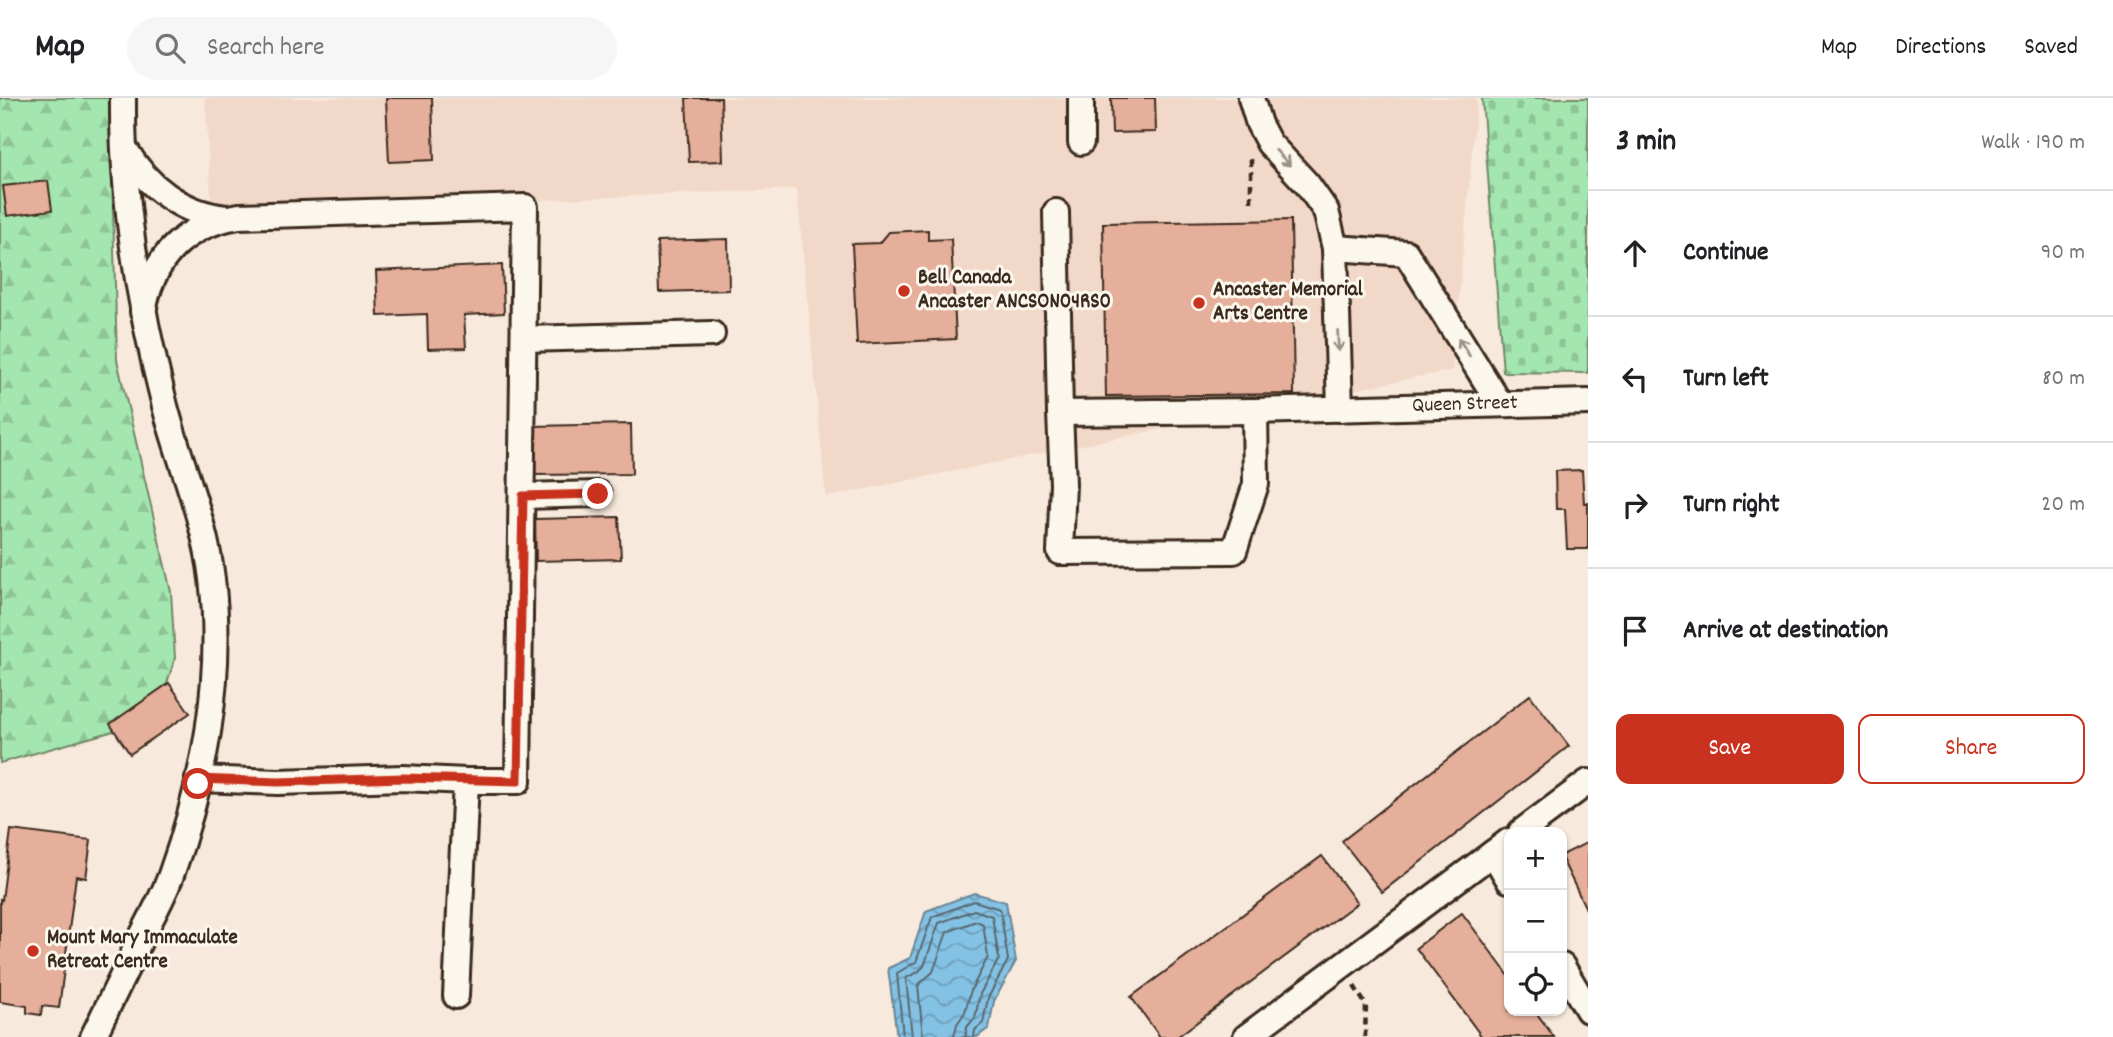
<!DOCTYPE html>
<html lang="en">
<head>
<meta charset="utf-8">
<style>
	:root { --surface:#fff; --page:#f6f6f6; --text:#202124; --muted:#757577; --line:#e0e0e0; --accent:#c8321e }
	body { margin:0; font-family:Dekko,sans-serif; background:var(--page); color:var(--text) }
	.controls { position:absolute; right:21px; bottom:21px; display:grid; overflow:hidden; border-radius:14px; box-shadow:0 2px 5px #0004 }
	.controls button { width:63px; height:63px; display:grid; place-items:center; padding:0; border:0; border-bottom:2px solid var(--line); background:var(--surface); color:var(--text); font:35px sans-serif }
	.stop { position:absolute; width:21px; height:21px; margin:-16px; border:5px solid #c8321e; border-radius:50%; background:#fff }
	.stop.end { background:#c8321e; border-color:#fff; box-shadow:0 2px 7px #0008 }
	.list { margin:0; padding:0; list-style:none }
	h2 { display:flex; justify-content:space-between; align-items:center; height:91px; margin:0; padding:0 28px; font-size:30px }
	h2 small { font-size:23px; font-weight:400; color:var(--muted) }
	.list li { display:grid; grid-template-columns:46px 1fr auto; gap:21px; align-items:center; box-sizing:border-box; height:126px; padding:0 28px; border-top:2px solid var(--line) }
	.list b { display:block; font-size:26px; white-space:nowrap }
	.list em { font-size:23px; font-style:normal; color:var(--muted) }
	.actions { display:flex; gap:14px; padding:21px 28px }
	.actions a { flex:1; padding:16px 0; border:2px solid var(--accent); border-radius:14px; text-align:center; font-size:24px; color:var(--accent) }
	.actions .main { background:var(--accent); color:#fff }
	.icon { flex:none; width:38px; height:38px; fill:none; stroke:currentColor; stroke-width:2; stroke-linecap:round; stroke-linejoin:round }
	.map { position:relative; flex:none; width:1588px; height:939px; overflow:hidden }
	header { display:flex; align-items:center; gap:42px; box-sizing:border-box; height:98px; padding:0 35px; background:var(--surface); border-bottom:2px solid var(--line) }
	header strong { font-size:33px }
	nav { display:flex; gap:38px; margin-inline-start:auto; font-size:24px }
	.search { width:490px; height:63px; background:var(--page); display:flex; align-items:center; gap:18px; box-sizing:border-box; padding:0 24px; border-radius:38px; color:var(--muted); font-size:26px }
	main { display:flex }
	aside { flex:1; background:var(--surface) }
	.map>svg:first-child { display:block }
	.built { fill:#f2d8c8 }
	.forest { fill:url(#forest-firs); stroke:#708867; stroke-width:2 }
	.cemetery { fill:url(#cemetery-stones); stroke:#708867; stroke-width:2 }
	.water { fill:url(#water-waves); stroke:#678595; stroke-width:2 }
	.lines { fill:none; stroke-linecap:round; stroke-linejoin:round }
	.shore { stroke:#58676e; stroke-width:2 }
	.building { fill:#e5af9b; stroke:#3b2a1e; stroke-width:2 }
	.minor-casing { stroke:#3b2a1e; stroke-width:30 }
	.path { stroke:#3b2a1e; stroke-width:4.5; stroke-dasharray:7 5; stroke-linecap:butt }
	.minor { stroke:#fbf7ec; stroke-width:24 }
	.oneway { stroke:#9b9085 }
	.route { stroke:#c8321e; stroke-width:9 }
	.poi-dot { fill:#c8321e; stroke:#fbf7ec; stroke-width:2.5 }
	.labels { text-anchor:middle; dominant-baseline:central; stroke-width:6; stroke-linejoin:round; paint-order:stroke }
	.poi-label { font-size:21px; font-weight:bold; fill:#3b2a1e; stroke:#fbf7ec; text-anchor:start }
	.street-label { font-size:21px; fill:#3b2a1e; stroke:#fbf7ec }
</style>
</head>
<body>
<header>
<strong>Map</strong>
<div class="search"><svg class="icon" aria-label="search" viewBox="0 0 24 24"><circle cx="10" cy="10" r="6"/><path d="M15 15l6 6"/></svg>Search here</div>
<nav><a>Map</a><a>Directions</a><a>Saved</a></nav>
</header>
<main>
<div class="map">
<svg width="1588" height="939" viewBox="0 0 1588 939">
	<defs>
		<pattern id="forest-firs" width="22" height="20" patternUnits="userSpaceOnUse" patternTransform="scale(1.75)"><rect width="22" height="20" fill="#a4e6b0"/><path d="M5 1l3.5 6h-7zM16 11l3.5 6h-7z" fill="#8ec597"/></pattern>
		<pattern id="cemetery-stones" width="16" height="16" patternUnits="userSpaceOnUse" patternTransform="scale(1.75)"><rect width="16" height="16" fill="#a4e6b0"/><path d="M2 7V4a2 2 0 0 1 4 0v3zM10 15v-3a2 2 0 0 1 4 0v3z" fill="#8ec597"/></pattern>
		<pattern id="water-waves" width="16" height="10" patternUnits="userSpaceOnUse" patternTransform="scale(1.75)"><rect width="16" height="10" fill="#84c2e5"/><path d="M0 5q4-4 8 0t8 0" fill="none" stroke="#6d9eb9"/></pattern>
	</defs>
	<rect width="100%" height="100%" fill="#f7e9dc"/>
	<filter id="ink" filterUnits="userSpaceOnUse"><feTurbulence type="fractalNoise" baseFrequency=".0143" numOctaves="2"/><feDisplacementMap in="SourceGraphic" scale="14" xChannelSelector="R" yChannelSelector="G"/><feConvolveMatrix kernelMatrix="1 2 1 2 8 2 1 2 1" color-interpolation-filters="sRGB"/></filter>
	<g filter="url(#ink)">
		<polygon class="built" points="205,0 1477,0 1452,272 826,399 797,91 212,116"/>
		<polygon class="forest" points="0,0 110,0 117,262 171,494 175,560 161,604 128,629 0,665"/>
		<polygon class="cemetery" points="1482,0 1588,0 1588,275 1503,274"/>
		<polygon class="water" points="974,795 1006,804 1016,863 994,903 989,930 977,939 897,939 888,870 910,860 926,813"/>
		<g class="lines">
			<g class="shore">
				<polyline points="903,939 897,875 916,864 932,819 974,803 1000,811 1008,862 988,900 983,925 975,932 974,939"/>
				<polyline points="912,939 906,880 918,874 924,868 939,825 974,812 992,818 999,861 980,896 975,920 967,929 965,939"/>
				<polyline points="923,939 918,887 933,874 947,834 976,823 983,826 988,859 971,892 965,914 957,926 954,939"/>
			</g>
		</g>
		<g class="building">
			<polygon points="386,0 432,0 434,62 389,64"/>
			<polygon points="686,0 721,0 723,63 689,64"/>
			<polygon points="1111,0 1155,0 1156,34 1112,35"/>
			<polygon points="48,83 52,112 7,118 3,88"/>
			<polygon points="1291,122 1294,296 1106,298 1103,125"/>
			<polygon points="928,132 928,142 951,141 956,241 857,246 852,146 880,145 889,134"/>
			<polygon points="728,141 729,192 659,194 657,143"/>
			<polygon points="502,167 504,215 464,217 466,250 428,251 427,216 378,218 376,173"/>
			<polygon points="631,326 632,376 533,377 532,328"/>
			<polygon points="1582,372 1584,405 1588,405 1588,451 1567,451 1565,411 1556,411 1555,373"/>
			<polygon points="619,419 621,461 536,463 535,421"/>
			<polygon points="169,585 190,615 130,656 110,626"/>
			<polygon points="1530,597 1569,648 1382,794 1342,743"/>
			<polygon points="11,732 91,742 86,780 76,778 59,910 42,908 41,917 27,915 27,908 0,904 0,801 2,802"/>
			<polygon points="1588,744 1588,815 1562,761 1562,757"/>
			<polygon points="1322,758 1357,805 1177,939 1160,939 1131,899"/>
			<polygon points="1462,815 1509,878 1509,913 1535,913 1554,939 1482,939 1416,850"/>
		</g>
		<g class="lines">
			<defs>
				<g id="minor">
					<polyline points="1081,0 1081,44"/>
					<polyline points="1251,0 1259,26 1269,45 1307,86 1326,113 1335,150 1340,311"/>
					<path d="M125,51c22,38 57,64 101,69"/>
					<path id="s1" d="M1056,114l4,201 195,-2 333,-9"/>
					<polyline points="1335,150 1406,155 1500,306"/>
					<path d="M143,214c9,-54 41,-87 96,-96l286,-9 -7,574h-52"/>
					<polyline points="524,241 712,236"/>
					<polyline points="1060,315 1063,386 1060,454 1234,453 1256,386 1255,313"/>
					<polyline points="523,398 598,396"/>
					<polyline points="198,681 278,684 403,680 466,683 456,898"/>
					<polyline points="1521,734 1588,684"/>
					<polyline points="1493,755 1509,782"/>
					<polyline points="1562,868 1588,912"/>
					<path d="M93,939c17,-35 34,-70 51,-105 9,-18 20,-37 27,-57 33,-92 53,-198 41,-296 -7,-60 -32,-115 -47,-173 -26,-100 -43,-204 -42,-308"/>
					<polyline points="1246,939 1509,743"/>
				</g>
			</defs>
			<use href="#minor" class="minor-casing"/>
			<g class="path">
				<polyline points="1251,61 1251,109"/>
				<polyline points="1354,888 1366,907 1365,939"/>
			</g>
			<use href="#minor" class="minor"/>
		</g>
		<defs><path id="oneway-shaft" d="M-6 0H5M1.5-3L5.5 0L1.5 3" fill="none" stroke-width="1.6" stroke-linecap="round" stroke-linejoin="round" transform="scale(1.75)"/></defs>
		<g class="oneway">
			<use href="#oneway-shaft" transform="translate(1283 60) rotate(47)"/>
			<use href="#oneway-shaft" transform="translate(1338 243) rotate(88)"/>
			<use href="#oneway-shaft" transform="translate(1464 249) rotate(-122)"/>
		</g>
	</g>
	<g class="lines" filter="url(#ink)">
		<polyline class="route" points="198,686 198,681 278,684 403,680 518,683 523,398 598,396"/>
	</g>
	<g class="poi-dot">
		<circle cx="904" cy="193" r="7"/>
		<circle cx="1199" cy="205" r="7"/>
		<circle cx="33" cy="853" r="7"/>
	</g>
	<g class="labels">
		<g class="poi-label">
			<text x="918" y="181">Bell Canada<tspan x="918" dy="24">Ancaster ANCSON04RS0</tspan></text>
			<text x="1213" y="193">Ancaster Memorial<tspan x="1213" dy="24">Arts Centre</tspan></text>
			<text x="47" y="841">Mount Mary Immaculate<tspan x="47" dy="24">Retreat Centre</tspan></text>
		</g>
		<g class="street-label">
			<text stroke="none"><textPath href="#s1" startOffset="606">Queen Street</textPath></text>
		</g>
	</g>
</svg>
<div class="controls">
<button>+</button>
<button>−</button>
<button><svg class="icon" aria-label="locate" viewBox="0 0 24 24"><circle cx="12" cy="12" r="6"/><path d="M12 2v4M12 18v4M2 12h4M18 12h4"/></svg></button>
</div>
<div class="stop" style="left:198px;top:686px"></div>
<div class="stop end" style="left:598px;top:396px"></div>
</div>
<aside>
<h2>3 min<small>Walk · 190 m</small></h2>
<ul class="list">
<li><svg class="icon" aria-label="ahead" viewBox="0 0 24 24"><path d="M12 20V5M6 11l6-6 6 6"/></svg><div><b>Continue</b></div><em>90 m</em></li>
<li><svg class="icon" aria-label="left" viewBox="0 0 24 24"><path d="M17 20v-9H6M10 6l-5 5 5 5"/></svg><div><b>Turn left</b></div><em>80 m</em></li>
<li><svg class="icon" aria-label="right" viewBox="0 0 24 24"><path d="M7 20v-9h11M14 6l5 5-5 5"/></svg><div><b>Turn right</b></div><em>20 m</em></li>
<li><svg class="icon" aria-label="arrive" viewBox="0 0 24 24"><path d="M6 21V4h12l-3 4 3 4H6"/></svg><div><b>Arrive at destination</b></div></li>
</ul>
<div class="actions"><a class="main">Save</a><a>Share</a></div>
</aside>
</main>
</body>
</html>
